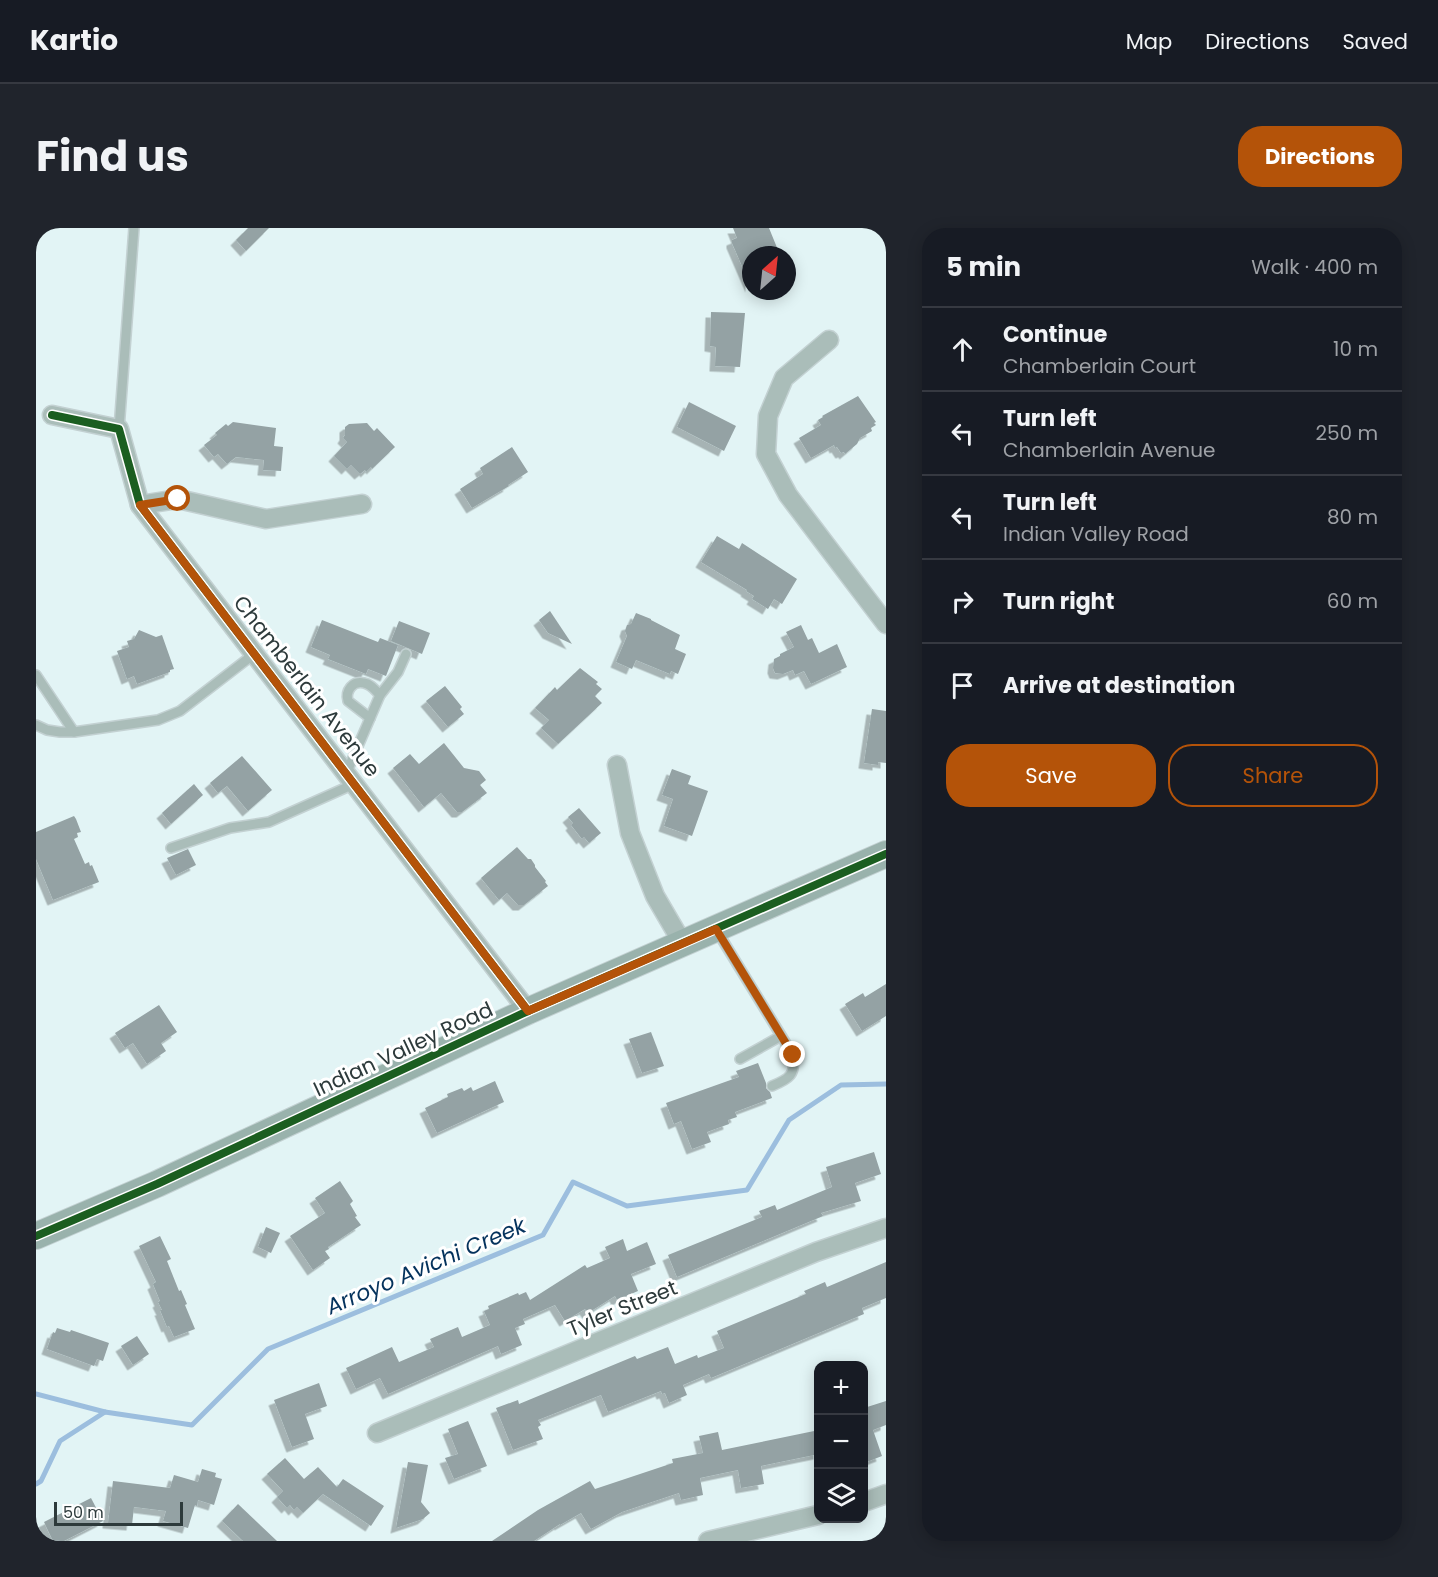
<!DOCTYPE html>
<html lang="en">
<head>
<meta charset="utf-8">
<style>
	:root { --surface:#171b24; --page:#20242c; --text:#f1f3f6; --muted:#9ea1a6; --line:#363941; --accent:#b45309 }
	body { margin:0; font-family:Poppins,sans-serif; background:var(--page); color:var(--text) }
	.controls { position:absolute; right:18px; bottom:18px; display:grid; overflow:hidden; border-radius:12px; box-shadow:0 3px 15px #0003 }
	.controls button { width:54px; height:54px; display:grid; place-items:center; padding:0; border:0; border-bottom:2px solid var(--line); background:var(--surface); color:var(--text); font:30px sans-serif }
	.compass { position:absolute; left:706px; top:18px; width:54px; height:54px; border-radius:50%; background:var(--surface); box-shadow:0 3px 15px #0003; rotate:27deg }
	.scale { position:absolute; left:18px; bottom:15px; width:129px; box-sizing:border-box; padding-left:6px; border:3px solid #2d3a3b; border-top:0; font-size:16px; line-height:21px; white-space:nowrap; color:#2d3a3b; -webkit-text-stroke:4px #fff; paint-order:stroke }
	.stop { position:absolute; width:18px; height:18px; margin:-14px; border:4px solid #b45309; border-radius:50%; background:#fff }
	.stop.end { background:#b45309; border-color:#fff; box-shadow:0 2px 6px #0008 }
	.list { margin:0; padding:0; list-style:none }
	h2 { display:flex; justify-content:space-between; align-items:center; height:78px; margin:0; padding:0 24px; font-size:26px }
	h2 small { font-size:20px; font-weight:400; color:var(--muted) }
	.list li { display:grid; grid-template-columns:39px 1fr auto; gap:18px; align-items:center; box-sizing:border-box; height:84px; padding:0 24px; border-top:2px solid var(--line) }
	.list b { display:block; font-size:22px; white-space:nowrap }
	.list p { margin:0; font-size:20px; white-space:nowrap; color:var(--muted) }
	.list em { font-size:20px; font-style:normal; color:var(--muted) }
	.actions { display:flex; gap:12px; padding:18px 24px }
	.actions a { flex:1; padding:14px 0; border:2px solid var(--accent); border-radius:24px; text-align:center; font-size:21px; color:var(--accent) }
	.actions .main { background:var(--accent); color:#fff }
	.icon { flex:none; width:33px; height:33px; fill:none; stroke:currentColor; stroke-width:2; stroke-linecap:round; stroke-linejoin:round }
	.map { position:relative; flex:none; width:850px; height:1313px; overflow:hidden; border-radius:24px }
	header { display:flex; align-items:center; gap:36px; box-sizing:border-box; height:84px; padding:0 30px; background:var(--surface); border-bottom:2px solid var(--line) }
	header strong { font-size:28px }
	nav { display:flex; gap:33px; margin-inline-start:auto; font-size:21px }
	.intro { display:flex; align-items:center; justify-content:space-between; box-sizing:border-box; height:144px; padding:0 36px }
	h1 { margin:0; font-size:42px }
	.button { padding:15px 27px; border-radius:24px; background:var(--accent); color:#fff; font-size:21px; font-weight:700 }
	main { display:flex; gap:36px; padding:0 36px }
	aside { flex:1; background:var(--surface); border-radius:24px; box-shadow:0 3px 15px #0003 }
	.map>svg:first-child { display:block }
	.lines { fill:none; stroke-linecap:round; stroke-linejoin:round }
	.stream { stroke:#9cbede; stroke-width:5 }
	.building { fill:#94a2a4; filter:url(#shadow) }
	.lane-casing { stroke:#c3d1d2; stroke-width:12 }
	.street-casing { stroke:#c3d1d2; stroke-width:21 }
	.secondary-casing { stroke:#c3d1d2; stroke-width:28 }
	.lane { stroke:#aabdb9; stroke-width:9 }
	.street { stroke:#aabdb9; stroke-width:18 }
	.secondary { stroke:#99b2ac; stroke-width:26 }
	.cycleway-casing { stroke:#fff; stroke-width:11 }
	.cycleway { stroke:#1b5e20; stroke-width:8 }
	.route { stroke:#b45309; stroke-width:8 }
	.labels { text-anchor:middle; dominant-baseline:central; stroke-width:6; stroke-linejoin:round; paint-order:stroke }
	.street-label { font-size:21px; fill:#2d3a3b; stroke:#fff }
	.water-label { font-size:22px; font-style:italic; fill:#04325c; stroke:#fff }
</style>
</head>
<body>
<header>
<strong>Kartio</strong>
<nav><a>Map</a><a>Directions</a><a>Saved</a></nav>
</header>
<div class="intro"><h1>Find us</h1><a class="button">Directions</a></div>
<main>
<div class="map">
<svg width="850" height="1313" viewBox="0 0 850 1313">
	<defs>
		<filter id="shadow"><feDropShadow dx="-5.5" dy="5.5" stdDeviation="0" flood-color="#0004"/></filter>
	</defs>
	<rect width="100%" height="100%" fill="#e2f4f5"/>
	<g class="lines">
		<g class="stream">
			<polyline points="0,1166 69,1184"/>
			<polyline points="0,1256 5,1253 24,1213 69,1184 156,1197 232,1121 507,1007 537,954 591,978 711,962 753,892 805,857 850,856"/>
		</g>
	</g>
	<g class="building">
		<polygon points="212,0 233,0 210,23 200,12"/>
		<polygon points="697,0 733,0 744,27 715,27 715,59 696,15 696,12 701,10"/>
		<polygon points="675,84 709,85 704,139 679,138 680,119 674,118"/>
		<polygon points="822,168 840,194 838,195 840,197 835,200 836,203 824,210 821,216 809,226 808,224 805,225 801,219 799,220 798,217 775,230 763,210 785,197 782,192 787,189 786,188"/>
		<polygon points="653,174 700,198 688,223 641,199"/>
		<polygon points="197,194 240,200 238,218 247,219 245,243 227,242 228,232 200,229 191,236 182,226 178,229 168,217 181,207 179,205 190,196 192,198"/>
		<polygon points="331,195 338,203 341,200 359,219 336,241 335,239 330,244 329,242 324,246 315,237 311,241 298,228 311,214 307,210 309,207 309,199 313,196"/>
		<polygon points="476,219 492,244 472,257 473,258 436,280 424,261 447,246 444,240"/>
		<polygon points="681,308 703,321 706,315 761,351 746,376 738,371 732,381 716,371 718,368 710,363 711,362 665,334"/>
		<polygon points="514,383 536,416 512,405 503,392"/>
		<polygon points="600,385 615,391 615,392 644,407 639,421 650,426 642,446 635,443 634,446 600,432 596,441 580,434 591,408 589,403 591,397 595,396"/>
		<polygon points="286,392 342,414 344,410 362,417 350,448 332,441 330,446 292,431 294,427 275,419"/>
		<polygon points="363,393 394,405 386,426 355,413"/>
		<polygon points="765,397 772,412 776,410 783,425 801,416 811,439 775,456 768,443 759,447 757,442 747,446 739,445 737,440 738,431 744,428 744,426 758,419 750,404"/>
		<polygon points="103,402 120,409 126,407 138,441 134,442 134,444 101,456 98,448 91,451 81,423 93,419 91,413 98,411"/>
		<polygon points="544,440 562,454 560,456 566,461 559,468 566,475 522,516 505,500 513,492 499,480 519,459 521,462"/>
		<polygon points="409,458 426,479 424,481 428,486 412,499 390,473"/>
		<polygon points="836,481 850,483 850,535 842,534 842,537 828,535"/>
		<polygon points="408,515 428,540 443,543 450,552 444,557 451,565 426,584 421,584 405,565 388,579 357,540 374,526 383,536"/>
		<polygon points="206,528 236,562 212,583 191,558 182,565 174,555"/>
		<polygon points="636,541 655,548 652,556 672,563 656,608 628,598 637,571 626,567"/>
		<polygon points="158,556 167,567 135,596 126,585"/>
		<polygon points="543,580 565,605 553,615 548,609 546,611 535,597 537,595 532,589"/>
		<polygon points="38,588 40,591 45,604 41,605 42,609 38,611 49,636 53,634 54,638 56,637 63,654 17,672 0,631 0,604"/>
		<polygon points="481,619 492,631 495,631 499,637 499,639 510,653 509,654 512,658 488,677 482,677 471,665 463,672 445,650"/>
		<polygon points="152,621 160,637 140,647 131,630"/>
		<polygon points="850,756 850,788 826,803 809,776 827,765 829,769"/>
		<polygon points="123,777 141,804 125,815 130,823 111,836 97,815 89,820 79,805"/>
		<polygon points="615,804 628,838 606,845 593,811"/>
		<polygon points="722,835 730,855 730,860 734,864 736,870 699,884 701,889 692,892 693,896 671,904 675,914 656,921 645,893 638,896 630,875 703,849 700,843"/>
		<polygon points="459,853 468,874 401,905 389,880 412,869 411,866 426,860 428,863 435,859 437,863"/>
		<polygon points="838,924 845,946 819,955 825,973 785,985 787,988 641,1049 632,1027 726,989 723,983 739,977 741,982 796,959 790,939"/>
		<polygon points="304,953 317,973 314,976 321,988 319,989 325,997 292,1019 293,1021 289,1023 294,1030 277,1042 254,1008 289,985 279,970"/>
		<polygon points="230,999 244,1005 235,1025 222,1019"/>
		<polygon points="124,1008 135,1031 131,1033 143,1063 145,1062 151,1076 149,1077 159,1101 138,1109 133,1098 131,1099 124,1082 126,1082 122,1074 124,1073 117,1056 120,1054 103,1018"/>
		<polygon points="587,1011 591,1023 611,1014 620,1036 595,1046 602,1063 581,1072 579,1068 552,1085 549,1081 529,1093 519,1077 487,1091 489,1096 479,1100 486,1117 465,1126 462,1118 352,1166 344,1150 320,1161 310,1140 356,1119 363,1134 398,1119 394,1111 422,1099 426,1109 454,1097 448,1083 453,1081 452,1078 482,1065 483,1067 490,1064 494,1072 549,1037 551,1040 574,1030 569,1019"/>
		<polygon points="850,1034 850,1070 826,1080 828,1086 675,1150 673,1146 647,1157 651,1167 633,1175 629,1165 626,1166 625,1163 572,1184 565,1167 502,1192 505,1197 502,1199 507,1211 477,1222 460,1180 482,1172 483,1176 599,1128 601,1131 632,1119 639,1136 661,1127 662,1130 688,1120 681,1103 770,1066 768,1063 789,1054 791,1059"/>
		<polygon points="21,1100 34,1104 35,1102 73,1115 67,1133 61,1131 58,1138 11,1121 17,1104 19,1105"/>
		<polygon points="101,1108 113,1126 97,1137 85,1118"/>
		<polygon points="283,1155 291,1178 269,1186 278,1211 256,1219 238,1172"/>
		<polygon points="850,1173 850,1197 837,1202 846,1228 828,1235 828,1180"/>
		<polygon points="432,1193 451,1238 418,1251 409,1230 422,1226 412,1201"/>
		<polygon points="783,1202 783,1226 725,1238 728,1256 705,1260 702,1242 664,1250 667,1267 645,1272 643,1265 586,1284 555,1301 545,1285 524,1297 524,1296 498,1313 456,1313 502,1282 554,1253 559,1261 637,1235 636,1231 667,1225 663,1208 682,1204 686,1222"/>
		<polygon points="249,1230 268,1251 282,1239 301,1259 307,1251 348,1278 335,1298 287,1266 267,1285 261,1279 258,1282 254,1277 251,1280 241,1269 247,1263 231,1246"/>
		<polygon points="372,1234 392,1237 385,1274 394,1285 387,1291 360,1300"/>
		<polygon points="166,1241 180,1245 179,1249 186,1251 178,1277 162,1272 161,1278 159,1277 152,1300 127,1293 130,1283 98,1279 96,1297 72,1295 77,1253 134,1260 138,1247 162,1254"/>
		<polygon points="55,1270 67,1293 28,1313 17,1313 8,1294"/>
		<polygon points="202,1276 241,1313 207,1313 186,1293"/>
	</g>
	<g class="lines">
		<defs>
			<g id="lane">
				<polyline points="83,201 98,0"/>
				<polyline points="0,447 38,504"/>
				<path d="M334,490l-22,-17c-3,-10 5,-21 16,-18 7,1 11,7 16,12"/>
				<polyline points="0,497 11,502 24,504 38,504 122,492 144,483 218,426"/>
				<polyline points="310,546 344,467 362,444 370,426"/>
				<polyline points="135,620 194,600 233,594 318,556"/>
				<path d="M681,703l76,124c3,20 -4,24 -21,31"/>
				<polyline points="704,831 745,808"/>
			</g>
			<g id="street">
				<polyline points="793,112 748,150 732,188 730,226 752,267 850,396"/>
				<polyline points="16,187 83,201 104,277 492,783"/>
				<polyline points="104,277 142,271 230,291 326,276"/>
				<polyline points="581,537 594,605 619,668 647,716"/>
				<polyline points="341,1205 780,1024 850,1000"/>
				<polyline points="828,1274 850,1266"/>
				<polyline points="672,1313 782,1287"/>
			</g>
			<polyline id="secondary" points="0,1008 121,956 492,783 850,626"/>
		</defs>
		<use href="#lane" class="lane-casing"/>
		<use href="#street" class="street-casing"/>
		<use href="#secondary" class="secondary-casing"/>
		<use href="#lane" class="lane"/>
		<use href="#street" class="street"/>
		<use href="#secondary" class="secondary"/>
		<defs>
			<g id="cycleway">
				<polyline points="16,187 83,201 104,277 492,783"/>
				<polyline points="0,1008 121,956 492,783 850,626"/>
			</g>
		</defs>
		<use href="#cycleway" class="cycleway-casing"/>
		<use href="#cycleway" class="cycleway"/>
	</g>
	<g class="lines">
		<polyline class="route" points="142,271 104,277 492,783 680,701 757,827"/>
	</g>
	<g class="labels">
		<g class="street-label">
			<text transform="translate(271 458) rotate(52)">Chamberlain Avenue</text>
			<text transform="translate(367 821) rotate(-25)">Indian Valley Road</text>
			<text transform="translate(586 1080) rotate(-22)">Tyler Street</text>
		</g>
		<g class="water-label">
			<text transform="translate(390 1038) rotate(-23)">Arroyo Avichi Creek</text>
		</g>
	</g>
</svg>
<div class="controls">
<button>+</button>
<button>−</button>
<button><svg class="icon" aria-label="layers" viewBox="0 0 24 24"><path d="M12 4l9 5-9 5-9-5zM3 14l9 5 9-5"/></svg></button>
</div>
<svg class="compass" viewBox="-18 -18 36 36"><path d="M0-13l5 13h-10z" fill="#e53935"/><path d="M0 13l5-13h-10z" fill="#9ea1a6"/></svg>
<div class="scale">50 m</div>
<div class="stop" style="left:142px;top:271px"></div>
<div class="stop end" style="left:757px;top:827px"></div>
</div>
<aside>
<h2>5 min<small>Walk · 400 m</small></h2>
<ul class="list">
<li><svg class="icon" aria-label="ahead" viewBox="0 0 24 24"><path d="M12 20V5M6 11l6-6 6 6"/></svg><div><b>Continue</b><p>Chamberlain Court</p></div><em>10 m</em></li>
<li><svg class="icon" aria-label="left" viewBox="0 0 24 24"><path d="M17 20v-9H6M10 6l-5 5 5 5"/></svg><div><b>Turn left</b><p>Chamberlain Avenue</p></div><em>250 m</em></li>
<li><svg class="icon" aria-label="left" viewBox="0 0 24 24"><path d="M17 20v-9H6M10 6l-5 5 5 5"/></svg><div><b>Turn left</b><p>Indian Valley Road</p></div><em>80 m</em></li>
<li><svg class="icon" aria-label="right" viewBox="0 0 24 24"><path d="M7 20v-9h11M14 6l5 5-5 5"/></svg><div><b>Turn right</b></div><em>60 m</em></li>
<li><svg class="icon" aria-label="arrive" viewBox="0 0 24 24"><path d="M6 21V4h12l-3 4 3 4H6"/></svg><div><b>Arrive at destination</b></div></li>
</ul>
<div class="actions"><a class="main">Save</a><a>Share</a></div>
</aside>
</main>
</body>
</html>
